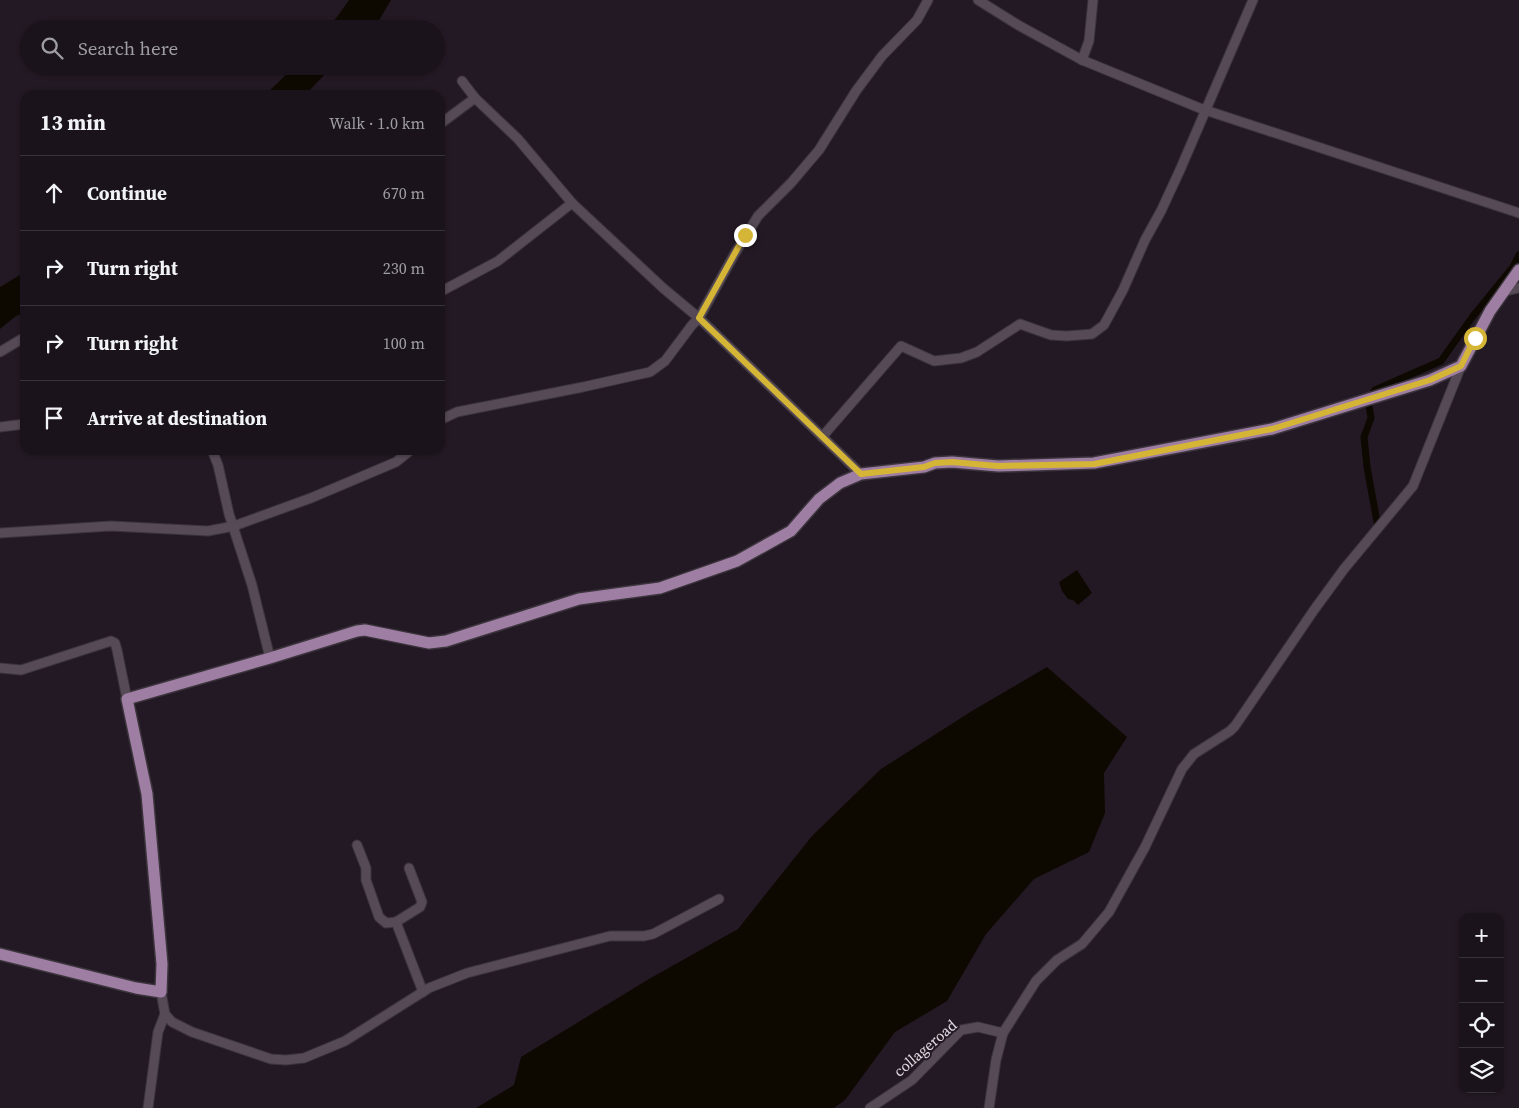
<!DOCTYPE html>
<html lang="en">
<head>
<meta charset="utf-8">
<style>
	:root { --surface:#1a131b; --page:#231c24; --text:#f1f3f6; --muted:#9f9ea3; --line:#38323a }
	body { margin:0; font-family:"Source Serif 4",serif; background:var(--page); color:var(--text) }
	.controls { position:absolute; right:15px; bottom:15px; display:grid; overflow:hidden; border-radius:10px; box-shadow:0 1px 4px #0004 }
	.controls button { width:45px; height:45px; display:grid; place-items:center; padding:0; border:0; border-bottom:1px solid var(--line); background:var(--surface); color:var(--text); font:25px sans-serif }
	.stop { position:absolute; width:15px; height:15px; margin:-11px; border:4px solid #d5b535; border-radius:50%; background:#fff }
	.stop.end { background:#d5b535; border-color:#fff; box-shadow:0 1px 5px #0008 }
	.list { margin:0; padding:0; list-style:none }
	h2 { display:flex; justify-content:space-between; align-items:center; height:65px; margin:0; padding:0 20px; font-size:21px }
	h2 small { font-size:16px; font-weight:400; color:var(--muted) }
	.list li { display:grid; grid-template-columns:32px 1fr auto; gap:15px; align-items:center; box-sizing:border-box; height:75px; padding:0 20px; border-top:1px solid var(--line) }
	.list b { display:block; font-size:19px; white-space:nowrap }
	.list em { font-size:16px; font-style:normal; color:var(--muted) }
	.icon { flex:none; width:28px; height:28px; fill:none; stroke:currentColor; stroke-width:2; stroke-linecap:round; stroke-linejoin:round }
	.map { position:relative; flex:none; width:1519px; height:1108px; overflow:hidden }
	.search { position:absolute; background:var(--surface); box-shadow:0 1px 4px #0004; left:20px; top:20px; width:425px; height:55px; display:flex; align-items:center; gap:12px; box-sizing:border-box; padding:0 18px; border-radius:28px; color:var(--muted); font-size:19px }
	.panel { position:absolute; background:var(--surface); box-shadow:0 1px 4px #0004; left:20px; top:90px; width:425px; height:365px; border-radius:15px }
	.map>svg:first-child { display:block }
	.water { fill:#0e0900 }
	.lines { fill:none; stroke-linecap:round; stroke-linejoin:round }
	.canal { stroke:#0e0900; stroke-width:7 }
	.minor-casing { stroke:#3b343c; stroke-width:11 }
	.major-casing { stroke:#3b343c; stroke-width:14 }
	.minor { stroke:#554a56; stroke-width:9 }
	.major { stroke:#9f7ea3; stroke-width:11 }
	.route { stroke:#d5b535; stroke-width:6 }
	.labels { text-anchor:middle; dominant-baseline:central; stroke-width:4; stroke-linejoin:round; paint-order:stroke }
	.street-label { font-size:15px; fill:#e3dce3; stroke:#231924 }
</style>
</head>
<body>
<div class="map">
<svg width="1519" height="1108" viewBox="0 0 1519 1108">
	<rect width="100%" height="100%" fill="#231924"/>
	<g class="water">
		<polygon points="349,0 391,0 374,29 325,29 337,17"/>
		<polygon points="295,66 333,66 305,95 265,95"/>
		<polygon points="25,272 25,313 16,316 0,329 0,287"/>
		<polygon points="1077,570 1092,593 1078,605 1073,600 1068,599 1062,591 1059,582"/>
		<polygon points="1047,667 1127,737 1104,773 1105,813 1089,852 1034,879 986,934 947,1001 895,1032 845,1100 834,1108 476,1108 514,1085 521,1057 649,979 738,929 812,836 881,769 972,711"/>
	</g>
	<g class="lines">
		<polyline class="canal" points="1377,522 1367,467 1364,437 1371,418 1368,400 1375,390 1441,361 1473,316 1513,267 1519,255"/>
		<defs>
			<g id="minor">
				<polyline points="978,0 1018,25 1082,60 1202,109 1519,213"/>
				<polyline points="1082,60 1089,41 1093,0"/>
				<polyline points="440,124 475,98"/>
				<polyline points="1505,291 1519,288"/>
				<polyline points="440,292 498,261 572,203"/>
				<polyline points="0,352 25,337"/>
				<polyline points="440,420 457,412 583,387 650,372 665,361 692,325 699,318 663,288 572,203 518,139 475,98 462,81"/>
				<polyline points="0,427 25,424"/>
				<polyline points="822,437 901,346 934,361 961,358 977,352 1020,324 1051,335 1067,336 1092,334 1104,325 1123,290 1145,240 1161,211 1180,170 1253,0"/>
				<polyline points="212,450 218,465 229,514 252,585 270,658"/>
				<polyline points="861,474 699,318 734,255 758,216 791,183 819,150 856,91 882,56 917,20 928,0"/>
				<polyline points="0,533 111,526 208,531 234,526 311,498 396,462 411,450"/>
				<polyline points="0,668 21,670 111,641 115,643 117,650 127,699"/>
				<polyline points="357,845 366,868 366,880 379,917 386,923 396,922"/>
				<polyline points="409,868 422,902 420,907 396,922 423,992"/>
				<polyline points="161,992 165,1014 172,1022 192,1032 271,1059 286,1060 304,1058 345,1041 429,988 467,973 610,936 644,936 653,934 719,899"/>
				<polyline points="148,1108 158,1032 165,1014"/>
				<polyline points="870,1108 912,1080 961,1030 978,1027 1003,1033"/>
				<polyline points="989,1108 996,1060 1003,1033 1036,981 1057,960 1082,944 1109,912 1145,847 1182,769 1194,754 1230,731 1235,726 1314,610 1344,569 1413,486 1461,366"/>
			</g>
			<polyline id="major" points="0,954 136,988 161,992 162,964 147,794 127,699 270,658 357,631 365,630 429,643 446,641 579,599 660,588 737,561 791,531 819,499 840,483 861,474 924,467 935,463 952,462 998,466 1094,463 1272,429 1430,380 1461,366 1490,311 1519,270"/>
		</defs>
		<use href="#minor" class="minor-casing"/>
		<use href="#major" class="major-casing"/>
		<use href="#minor" class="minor"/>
		<use href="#major" class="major"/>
	</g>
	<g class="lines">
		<polyline class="route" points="745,235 699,318 861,474 924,467 935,463 952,462 998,466 1094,464 1272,429 1430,380 1461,366 1475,338"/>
	</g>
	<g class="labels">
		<g class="street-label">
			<text transform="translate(925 1048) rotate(-41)">collageroad</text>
		</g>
	</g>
</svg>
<div class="controls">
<button>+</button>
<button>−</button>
<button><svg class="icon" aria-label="locate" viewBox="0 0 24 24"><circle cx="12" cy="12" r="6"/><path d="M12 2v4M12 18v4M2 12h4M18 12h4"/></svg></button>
<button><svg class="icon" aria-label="layers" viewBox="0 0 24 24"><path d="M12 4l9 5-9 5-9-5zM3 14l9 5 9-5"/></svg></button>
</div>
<div class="stop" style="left:1475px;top:338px"></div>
<div class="stop end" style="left:745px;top:235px"></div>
<div class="search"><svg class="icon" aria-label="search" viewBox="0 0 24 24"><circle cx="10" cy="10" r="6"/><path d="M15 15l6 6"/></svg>Search here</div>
<section class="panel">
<h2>13 min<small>Walk · 1.0 km</small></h2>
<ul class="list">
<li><svg class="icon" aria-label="ahead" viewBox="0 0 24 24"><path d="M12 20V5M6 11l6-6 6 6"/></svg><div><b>Continue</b></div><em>670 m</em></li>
<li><svg class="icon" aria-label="right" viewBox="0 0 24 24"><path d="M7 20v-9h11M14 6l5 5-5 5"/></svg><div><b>Turn right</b></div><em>230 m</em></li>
<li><svg class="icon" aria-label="right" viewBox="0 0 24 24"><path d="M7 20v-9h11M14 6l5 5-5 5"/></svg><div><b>Turn right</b></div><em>100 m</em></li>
<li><svg class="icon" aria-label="arrive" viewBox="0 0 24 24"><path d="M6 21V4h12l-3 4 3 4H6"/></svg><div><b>Arrive at destination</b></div></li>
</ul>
</section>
</div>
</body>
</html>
